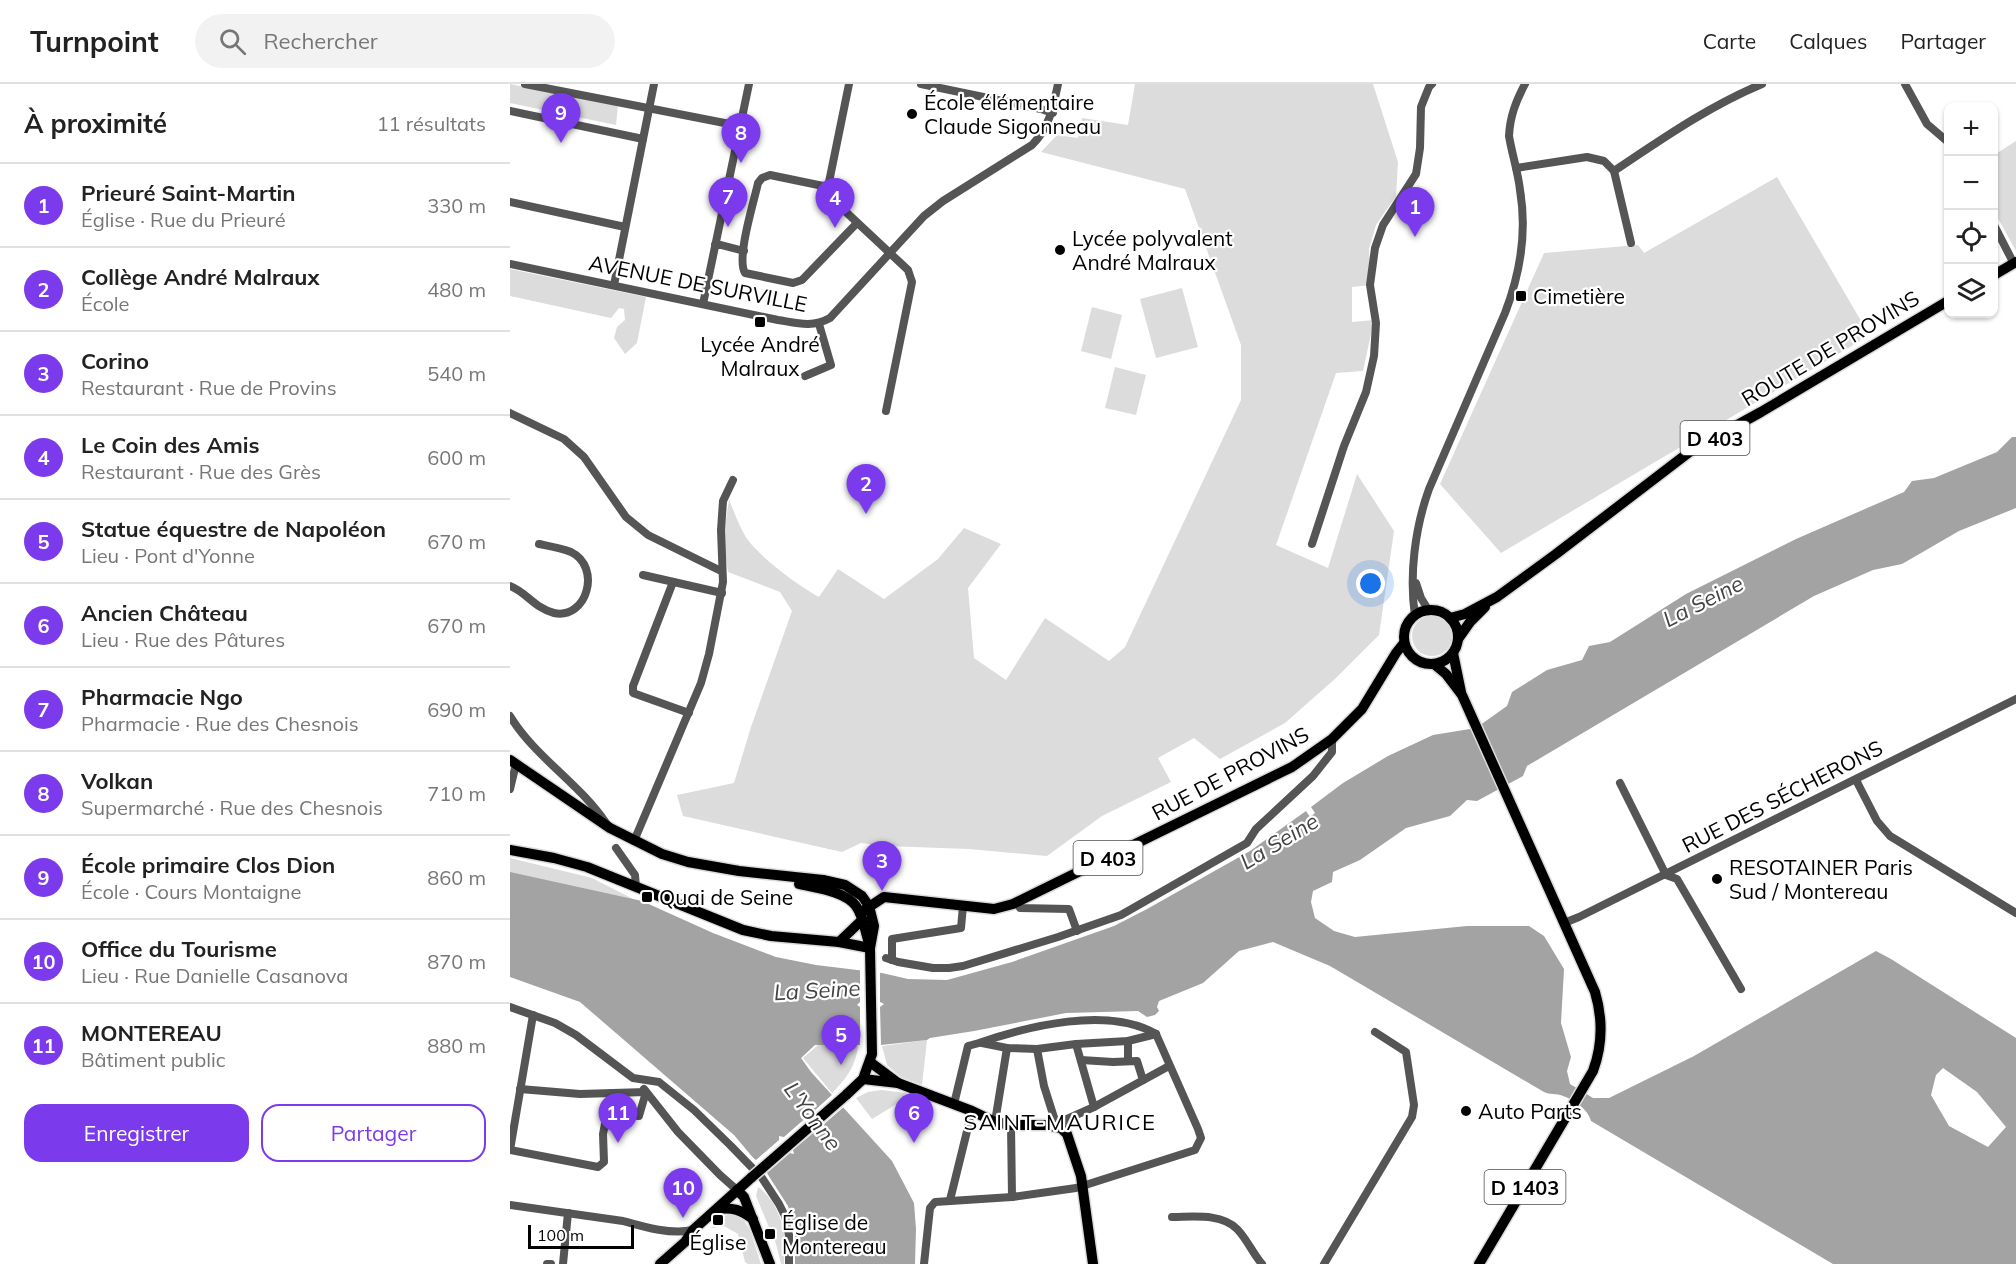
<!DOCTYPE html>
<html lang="fr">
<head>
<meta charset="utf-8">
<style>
	:root { --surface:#fff; --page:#f2f2f2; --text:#222; --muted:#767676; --line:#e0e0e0; --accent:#7c3aed }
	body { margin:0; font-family:Mulish,sans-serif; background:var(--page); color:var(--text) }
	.controls { position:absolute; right:18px; top:18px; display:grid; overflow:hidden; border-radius:12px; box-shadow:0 2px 4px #0004 }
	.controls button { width:54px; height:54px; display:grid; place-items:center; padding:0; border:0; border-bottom:2px solid var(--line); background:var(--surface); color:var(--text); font:30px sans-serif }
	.scale { position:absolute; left:18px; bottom:15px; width:106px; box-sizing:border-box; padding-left:6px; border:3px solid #000; border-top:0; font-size:16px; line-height:21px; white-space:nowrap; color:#000; -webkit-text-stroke:4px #fff; paint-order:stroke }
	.you { position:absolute; left:861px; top:500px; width:21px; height:21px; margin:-15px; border:4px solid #fff; border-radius:50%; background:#1a73e8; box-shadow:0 0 0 9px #1a73e833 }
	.badge { display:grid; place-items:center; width:39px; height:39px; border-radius:50%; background:var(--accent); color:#fff; font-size:20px; font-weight:700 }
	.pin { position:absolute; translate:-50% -50px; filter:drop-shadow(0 2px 3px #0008) }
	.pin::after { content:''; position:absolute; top:32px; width:21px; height:18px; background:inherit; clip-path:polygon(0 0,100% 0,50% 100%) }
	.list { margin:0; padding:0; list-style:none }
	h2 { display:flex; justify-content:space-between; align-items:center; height:78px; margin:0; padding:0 24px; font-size:26px }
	h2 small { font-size:20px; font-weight:400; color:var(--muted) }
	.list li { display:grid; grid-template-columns:39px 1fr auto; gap:18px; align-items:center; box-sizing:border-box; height:84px; padding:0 24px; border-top:2px solid var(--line) }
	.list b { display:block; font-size:22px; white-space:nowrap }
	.list p { margin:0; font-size:20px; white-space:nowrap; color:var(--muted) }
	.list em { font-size:20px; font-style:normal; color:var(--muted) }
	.actions { display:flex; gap:12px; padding:18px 24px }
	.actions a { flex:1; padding:14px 0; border:2px solid var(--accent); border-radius:18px; text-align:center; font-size:21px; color:var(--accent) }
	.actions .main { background:var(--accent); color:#fff }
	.icon { flex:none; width:33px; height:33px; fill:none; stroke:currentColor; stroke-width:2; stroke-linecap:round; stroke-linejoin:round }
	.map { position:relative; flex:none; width:1506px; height:1180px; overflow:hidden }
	header { display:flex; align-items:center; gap:36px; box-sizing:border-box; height:84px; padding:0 30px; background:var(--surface); border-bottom:2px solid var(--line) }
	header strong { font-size:28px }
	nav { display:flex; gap:33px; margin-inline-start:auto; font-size:21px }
	.search { width:420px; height:54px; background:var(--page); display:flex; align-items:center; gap:15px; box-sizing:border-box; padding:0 21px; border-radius:33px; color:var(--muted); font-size:22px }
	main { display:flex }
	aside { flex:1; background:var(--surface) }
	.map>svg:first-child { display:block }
	.green { fill:#dcdcdc }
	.water { fill:#a3a3a3; fill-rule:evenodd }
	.pier { fill:#fff }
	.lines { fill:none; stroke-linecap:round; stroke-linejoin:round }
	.major-casing { stroke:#dbdbdb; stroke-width:13 }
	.minor { stroke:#555; stroke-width:8 }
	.major { stroke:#000; stroke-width:10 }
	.major-bridge-casing { stroke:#dbdbdb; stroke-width:13; stroke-linecap:butt }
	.major-bridge { stroke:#000; stroke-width:10 }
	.poi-dot { fill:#000; stroke:#fff; stroke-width:2 }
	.labels { text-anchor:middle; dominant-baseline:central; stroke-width:4.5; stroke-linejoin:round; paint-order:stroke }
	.shield { fill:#fff; stroke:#4c4c4c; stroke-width:1.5 }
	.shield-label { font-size:20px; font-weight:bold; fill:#000 }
	.poi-label { font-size:21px; fill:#000; stroke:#fff; text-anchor:start }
	.street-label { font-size:21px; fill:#000; stroke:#fff }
	.water-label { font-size:22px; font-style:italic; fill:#444; stroke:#fff }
	.neighbourhood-label { font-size:22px; letter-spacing:1.5px; fill:#000; stroke:#fff }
</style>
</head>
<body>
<header>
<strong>Turnpoint</strong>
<div class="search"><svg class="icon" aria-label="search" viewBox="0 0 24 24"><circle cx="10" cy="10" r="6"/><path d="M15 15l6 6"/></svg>Rechercher</div>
<nav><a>Carte</a><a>Calques</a><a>Partager</a></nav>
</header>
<main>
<aside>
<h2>À proximité<small>11 résultats</small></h2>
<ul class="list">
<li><span class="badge">1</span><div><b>Prieuré Saint-Martin</b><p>Église · Rue du Prieuré</p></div><em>330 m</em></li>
<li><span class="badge">2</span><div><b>Collège André Malraux</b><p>École</p></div><em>480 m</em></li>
<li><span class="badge">3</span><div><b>Corino</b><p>Restaurant · Rue de Provins</p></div><em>540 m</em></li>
<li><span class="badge">4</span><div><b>Le Coin des Amis</b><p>Restaurant · Rue des Grès</p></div><em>600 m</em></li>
<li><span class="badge">5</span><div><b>Statue équestre de Napoléon</b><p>Lieu · Pont d'Yonne</p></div><em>670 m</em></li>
<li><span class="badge">6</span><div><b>Ancien Château</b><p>Lieu · Rue des Pâtures</p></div><em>670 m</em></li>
<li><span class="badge">7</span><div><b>Pharmacie Ngo</b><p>Pharmacie · Rue des Chesnois</p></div><em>690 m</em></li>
<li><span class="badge">8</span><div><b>Volkan</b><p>Supermarché · Rue des Chesnois</p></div><em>710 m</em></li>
<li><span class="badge">9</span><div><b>École primaire Clos Dion</b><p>École · Cours Montaigne</p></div><em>860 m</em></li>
<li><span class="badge">10</span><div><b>Office du Tourisme</b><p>Lieu · Rue Danielle Casanova</p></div><em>870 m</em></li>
<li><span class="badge">11</span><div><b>MONTEREAU</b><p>Bâtiment public</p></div><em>880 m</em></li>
</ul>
<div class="actions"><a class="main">Enregistrer</a><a>Partager</a></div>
</aside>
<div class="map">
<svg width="1506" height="1180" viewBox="0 0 1506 1180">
	<rect width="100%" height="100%" fill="#fff"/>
	<g class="green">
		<polygon points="0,0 108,21 106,41 0,19"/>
		<path d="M625,0h238l25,78 -2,34 -20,29 -7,24 1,36 -18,2v35l22,-2 -11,51 -27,2 -60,172 52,23 29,-94 37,57 -15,104 -43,43 -51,45 -65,36 -26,-21 -36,20 13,24 -69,34 -55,40 -78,-7 -84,-3 -24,-3 -19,9 -159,-36 -6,-21 57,-12 17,-56 41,-116 -12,-19 -52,-20 -5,-33 6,-39c5,11 9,23 15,34 12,21 53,51 75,63l19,-28 46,30 54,-40 26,-31 37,16 -33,44 6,70 32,22 39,-62 64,43 16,-14 116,-247v-55l-56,-156 -144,-37 16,-17 21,3 4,-20 46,7z"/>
		<polygon points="1506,57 1506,167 1484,127 1484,71"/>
		<polygon points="1267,93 1354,242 1350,257 991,469 930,400 1034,169 1128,161 1134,169"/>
		<polygon points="0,185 136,213 127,259 115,270 104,254 107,243 115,236 114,225 109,224 101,234 0,212"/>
		<polygon points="672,204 688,263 646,274 630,215"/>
		<polygon points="582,223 612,231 601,275 571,267"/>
		<polygon points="605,283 636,291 626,331 595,324"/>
		<circle cx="922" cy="552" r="20"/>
		<polygon points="0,774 82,794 129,818 0,791"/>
		<polygon points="417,956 412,1001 391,993 377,981 372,962"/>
		<path d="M308,961l40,1c-2,20 -12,33 -26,47l-29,-35z"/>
		<polygon points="371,1006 396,1009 403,1017 385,1021 362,1035 346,1014 358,1008"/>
		<path d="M248,1103c15,10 24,31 27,49 1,9 -1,19 -1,28h-3l-5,-20 -20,-48z"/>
		<polygon points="223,1130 231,1132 240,1146 251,1180 238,1180 235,1178 228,1150 214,1142 201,1144 213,1132"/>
	</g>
	<path class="water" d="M1502,353h4v71l-57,23 -57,33 -29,6 -59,26 -287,170 -4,10 -46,25 -10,-1 -17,16 -44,12 -46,32 -27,12 -1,10 -19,9 -2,11 4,16 19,13 21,6 112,-11h62l15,10 20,33 -3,54 10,34 -4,14 3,13 23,14h16l85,-42 182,-105 15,8 125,79v226h-183l-242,-143c-3,-12 -17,-21 -28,-25 -7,-3 -13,-1 -19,-4l-214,-126 -57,-24 -34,9 -36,32 -44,18 -2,6 2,4 -4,4 -8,2 -9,-6 -72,2 -92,18 -44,7 -3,2 -46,5h-66l-14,13 10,14 81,89 22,42 2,26 -1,35h-120v-34l-7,-24 -18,-28 -36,-43 -154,-133 -70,-25v-105l132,29 71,32 63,24 40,8 66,8 26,6 39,1 65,-18 102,-36 33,-17 103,-58 56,-40 4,6 5,-4 -4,-6 32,-24 45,-27 45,-21 43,-7 31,-22 5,-14 35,-22 35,-10 7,-14 21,-4 76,-48 110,-55 108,-47 8,-11 22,-3 63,-26zM1433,984l34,24 29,35 -18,20 -39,-21 -18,-31 5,-20z"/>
	<g class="pier">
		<polygon points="350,883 370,886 370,918 374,920 370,923 371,961 350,961 350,923 347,921 350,918"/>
		<polygon points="324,1009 336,1021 313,1041 313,1045 309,1044 283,1066 284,1070 280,1069 257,1089 260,1094 258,1096 240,1075 242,1073 246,1076 269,1056 269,1052 274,1053 299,1031 298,1027 303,1028"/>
	</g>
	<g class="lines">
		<defs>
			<g id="major">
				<polyline points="1484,191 1506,178"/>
				<circle cx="921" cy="553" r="27"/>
				<polyline points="940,534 955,530 987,513 1046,470 1182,366 1251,328 1438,217"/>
				<polyline points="948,555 960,538 975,523"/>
				<polyline points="943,569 951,608"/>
				<path d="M924,580l12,10 16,21 133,297c8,27 8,52 -2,79l-114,193"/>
				<polyline points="0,676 100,744 152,770 178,778 229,787 313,796 335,801 352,812 359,822 364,842 360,864 362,970 353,995 336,1011"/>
				<polyline points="0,766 44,774 77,783 233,846 261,852 329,858 360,864"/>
				<path d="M289,800c17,4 46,7 57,22 8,11 9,27 14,40"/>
				<polyline points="350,829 374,813 484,825 503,820 782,683 822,655 852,625 886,569 894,559"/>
				<polyline points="329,858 352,836"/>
				<polyline points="360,978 388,999"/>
				<polyline points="353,995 388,999 462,1027 485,1038 501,1041 536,1041 551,1044 557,1050 571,1092 583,1180"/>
				<polyline points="227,1106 234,1113 260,1180"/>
				<path d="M208,1125c15,-2 23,1 35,10"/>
				<polyline points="150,1180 175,1158 183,1146 242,1093"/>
			</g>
		</defs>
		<use href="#major" class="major-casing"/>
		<g class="minor">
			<polyline points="15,0 230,42"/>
			<path d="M339,0l-21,103 -58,-12 -8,3 -4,5c-4,19 -22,75 -13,90l48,10 9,-3 55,-57"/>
			<polyline points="411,0 531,25 543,29"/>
			<polyline points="1395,0 1417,40 1438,58"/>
			<polyline points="0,27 133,55"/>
			<path d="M1006,84l71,-11 17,4 10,10c48,-32 95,-65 148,-87"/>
			<polyline points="1104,87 1121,159"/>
			<polyline points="318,103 317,107 321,114 398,186 402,198 376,327"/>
			<polyline points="0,118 115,143"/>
			<polyline points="1484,141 1504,180"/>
			<polyline points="205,161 211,161 234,167"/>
			<path d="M0,180l268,56c19,3 34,8 52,-2l94,-102 19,-15 89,-56c17,-17 21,-37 26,-61"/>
			<polyline points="104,201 144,0"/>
			<polyline points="193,220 239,0"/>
			<polyline points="295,292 321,281 309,240"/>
			<polyline points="0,329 54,355 74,373 116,433 138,451 211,487"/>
			<polyline points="802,460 834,362 856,308 864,272 866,239 860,201 865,164 873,141 906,90 910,64 911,23 919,3 922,0"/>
			<polyline points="133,491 212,509"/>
			<polyline points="163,498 123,602 123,609 179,629"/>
			<polyline points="906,499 911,514 919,527"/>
			<path d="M0,502c16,6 26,23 44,27 33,7 48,-46 17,-61 -10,-4 -22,-6 -32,-8"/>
			<path d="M905,532c-6,-41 0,-88 14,-127l76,-176c15,-39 22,-82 15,-123 -2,-18 -8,-36 -11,-54 1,-20 7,-35 16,-52"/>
			<path d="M0,632c25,41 69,67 96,107"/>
			<polyline points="1346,696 1367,737 1380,752 1506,829"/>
			<polyline points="1110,699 1156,791 1167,795 1231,905"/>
			<polyline points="0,705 6,680"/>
			<polyline points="124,757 191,599 199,570 213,498 211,446 213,417 223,396"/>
			<polyline points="106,764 125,791 126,803"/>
			<polyline points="507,818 510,824 559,825 567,847"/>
			<polyline points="1054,839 1069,833 1506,615"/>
			<polyline points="376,874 388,878 423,884 439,884 453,882 548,853 611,831 737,759 746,745 803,692 822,668 822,655"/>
			<polyline points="382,876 382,855 451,844 453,822"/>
			<polyline points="0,923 45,939 66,951 123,994 149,998 184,1026 221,1062 252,1094 269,1120 275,1132 279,1151 279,1180"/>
			<polyline points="618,957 618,977"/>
			<polyline points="472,959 497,964 527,965 566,960 618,957 646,950"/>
			<polyline points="566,960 584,1023"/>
			<polyline points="527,965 534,1002 547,1043"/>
			<polyline points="571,976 603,978 627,977 633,996"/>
			<polyline points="10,1005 70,1010 136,1008 129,1032 97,1030"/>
			<polyline points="134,1005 168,1048 210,1091 227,1106"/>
			<path d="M444,1020l14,-58 11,-3c49,-17 129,-37 177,-9"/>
			<polyline points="485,1038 497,964"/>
			<polyline points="501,1041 502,1113"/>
			<polyline points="551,1044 557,1035 584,1023 659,982"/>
			<polyline points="0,1066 88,1083 94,1078 93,1050 101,1009"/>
			<polyline points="0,1066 23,931"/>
			<polyline points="440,1116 462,1027"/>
			<path d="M0,1121l113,16c21,6 48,14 70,9"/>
			<path d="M662,1133c21,0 49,-4 65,12 10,10 16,25 25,35"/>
			<polyline points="37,1180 41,1180"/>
			<polyline points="53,1180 58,1129"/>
			<polyline points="414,1180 420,1124 425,1118 502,1113 566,1104 685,1066 691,1054 688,1045 646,950"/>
			<polyline points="814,1180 902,1033 904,1021 896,968 865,948"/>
		</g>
		<use href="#major" class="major"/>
		<defs>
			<polyline id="major-bridge" points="242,1093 336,1011"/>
		</defs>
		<use href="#major-bridge" class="major-bridge-casing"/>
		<use href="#major-bridge" class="major-bridge"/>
	</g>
	<g class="poi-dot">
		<circle cx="402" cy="30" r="6"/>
		<circle cx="550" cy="166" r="6"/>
		<rect x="1005" y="206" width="12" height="12" rx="3"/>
		<rect x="244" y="232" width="12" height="12" rx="3"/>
		<circle cx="1207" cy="795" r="6"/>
		<rect x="131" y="807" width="12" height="12" rx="3"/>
		<circle cx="956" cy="1027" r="6"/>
		<rect x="202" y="1130" width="12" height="12" rx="3"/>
		<rect x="254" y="1144" width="12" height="12" rx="3"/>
	</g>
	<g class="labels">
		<g class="shield">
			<rect x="1170.5" y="337" width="69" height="34" rx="4.5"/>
			<rect x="563.5" y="757" width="69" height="34" rx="4.5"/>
			<rect x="974.5" y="1086" width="81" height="34" rx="4.5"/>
		</g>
		<g class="shield-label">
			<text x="1205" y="354">D 403</text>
			<text x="598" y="774">D 403</text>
			<text x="1015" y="1103">D 1403</text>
		</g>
		<g class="poi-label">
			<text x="414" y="18">École élémentaire<tspan x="414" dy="24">Claude Sigonneau</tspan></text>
			<text x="562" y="154">Lycée polyvalent<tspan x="562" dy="24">André Malraux</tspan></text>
			<text x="1023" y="212">Cimetière</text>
			<text x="250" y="260" text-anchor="middle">Lycée André<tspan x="250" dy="24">Malraux</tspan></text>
			<text x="1219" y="783">RESOTAINER Paris<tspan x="1219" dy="24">Sud / Montereau</tspan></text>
			<text x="149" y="813">Quai de Seine</text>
			<text x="968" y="1027">Auto Parts</text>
			<text x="272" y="1138">Église de<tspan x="272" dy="24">Montereau</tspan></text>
			<text x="208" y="1158" text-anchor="middle">Église</text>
		</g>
		<g class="street-label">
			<text transform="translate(188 199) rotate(11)">AVENUE DE SURVILLE</text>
			<text transform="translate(1320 264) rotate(-31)">ROUTE DE PROVINS</text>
			<text transform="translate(720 689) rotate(-28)">RUE DE PROVINS</text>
			<text transform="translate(1272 712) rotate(-27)">RUE DES SÉCHERONS</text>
		</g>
		<g class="water-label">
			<text transform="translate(1193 517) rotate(-27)">La Seine</text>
			<text transform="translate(769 757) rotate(-31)">La Seine</text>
			<text transform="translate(307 906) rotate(-3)">La Seine</text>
			<text transform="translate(303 1032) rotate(53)">L'Yonne</text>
		</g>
		<g class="neighbourhood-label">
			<text x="550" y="1038">SAINT-MAURICE</text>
		</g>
	</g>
</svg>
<div class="controls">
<button>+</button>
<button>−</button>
<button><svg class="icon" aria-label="locate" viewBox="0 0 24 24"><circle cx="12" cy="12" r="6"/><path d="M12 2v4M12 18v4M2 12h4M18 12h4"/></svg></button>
<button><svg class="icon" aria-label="layers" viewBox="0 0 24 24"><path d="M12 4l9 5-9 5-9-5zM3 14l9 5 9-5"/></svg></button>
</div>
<div class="scale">100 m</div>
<div class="you"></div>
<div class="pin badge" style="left:905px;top:153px">1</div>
<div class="pin badge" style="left:356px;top:430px">2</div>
<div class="pin badge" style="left:372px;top:807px">3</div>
<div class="pin badge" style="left:325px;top:144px">4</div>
<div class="pin badge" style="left:331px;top:981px">5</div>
<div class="pin badge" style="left:404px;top:1059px">6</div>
<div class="pin badge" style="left:218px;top:143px">7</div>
<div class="pin badge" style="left:231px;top:79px">8</div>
<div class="pin badge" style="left:51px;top:59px">9</div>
<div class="pin badge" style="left:173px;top:1134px">10</div>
<div class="pin badge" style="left:108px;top:1059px">11</div>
</div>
</main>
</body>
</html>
